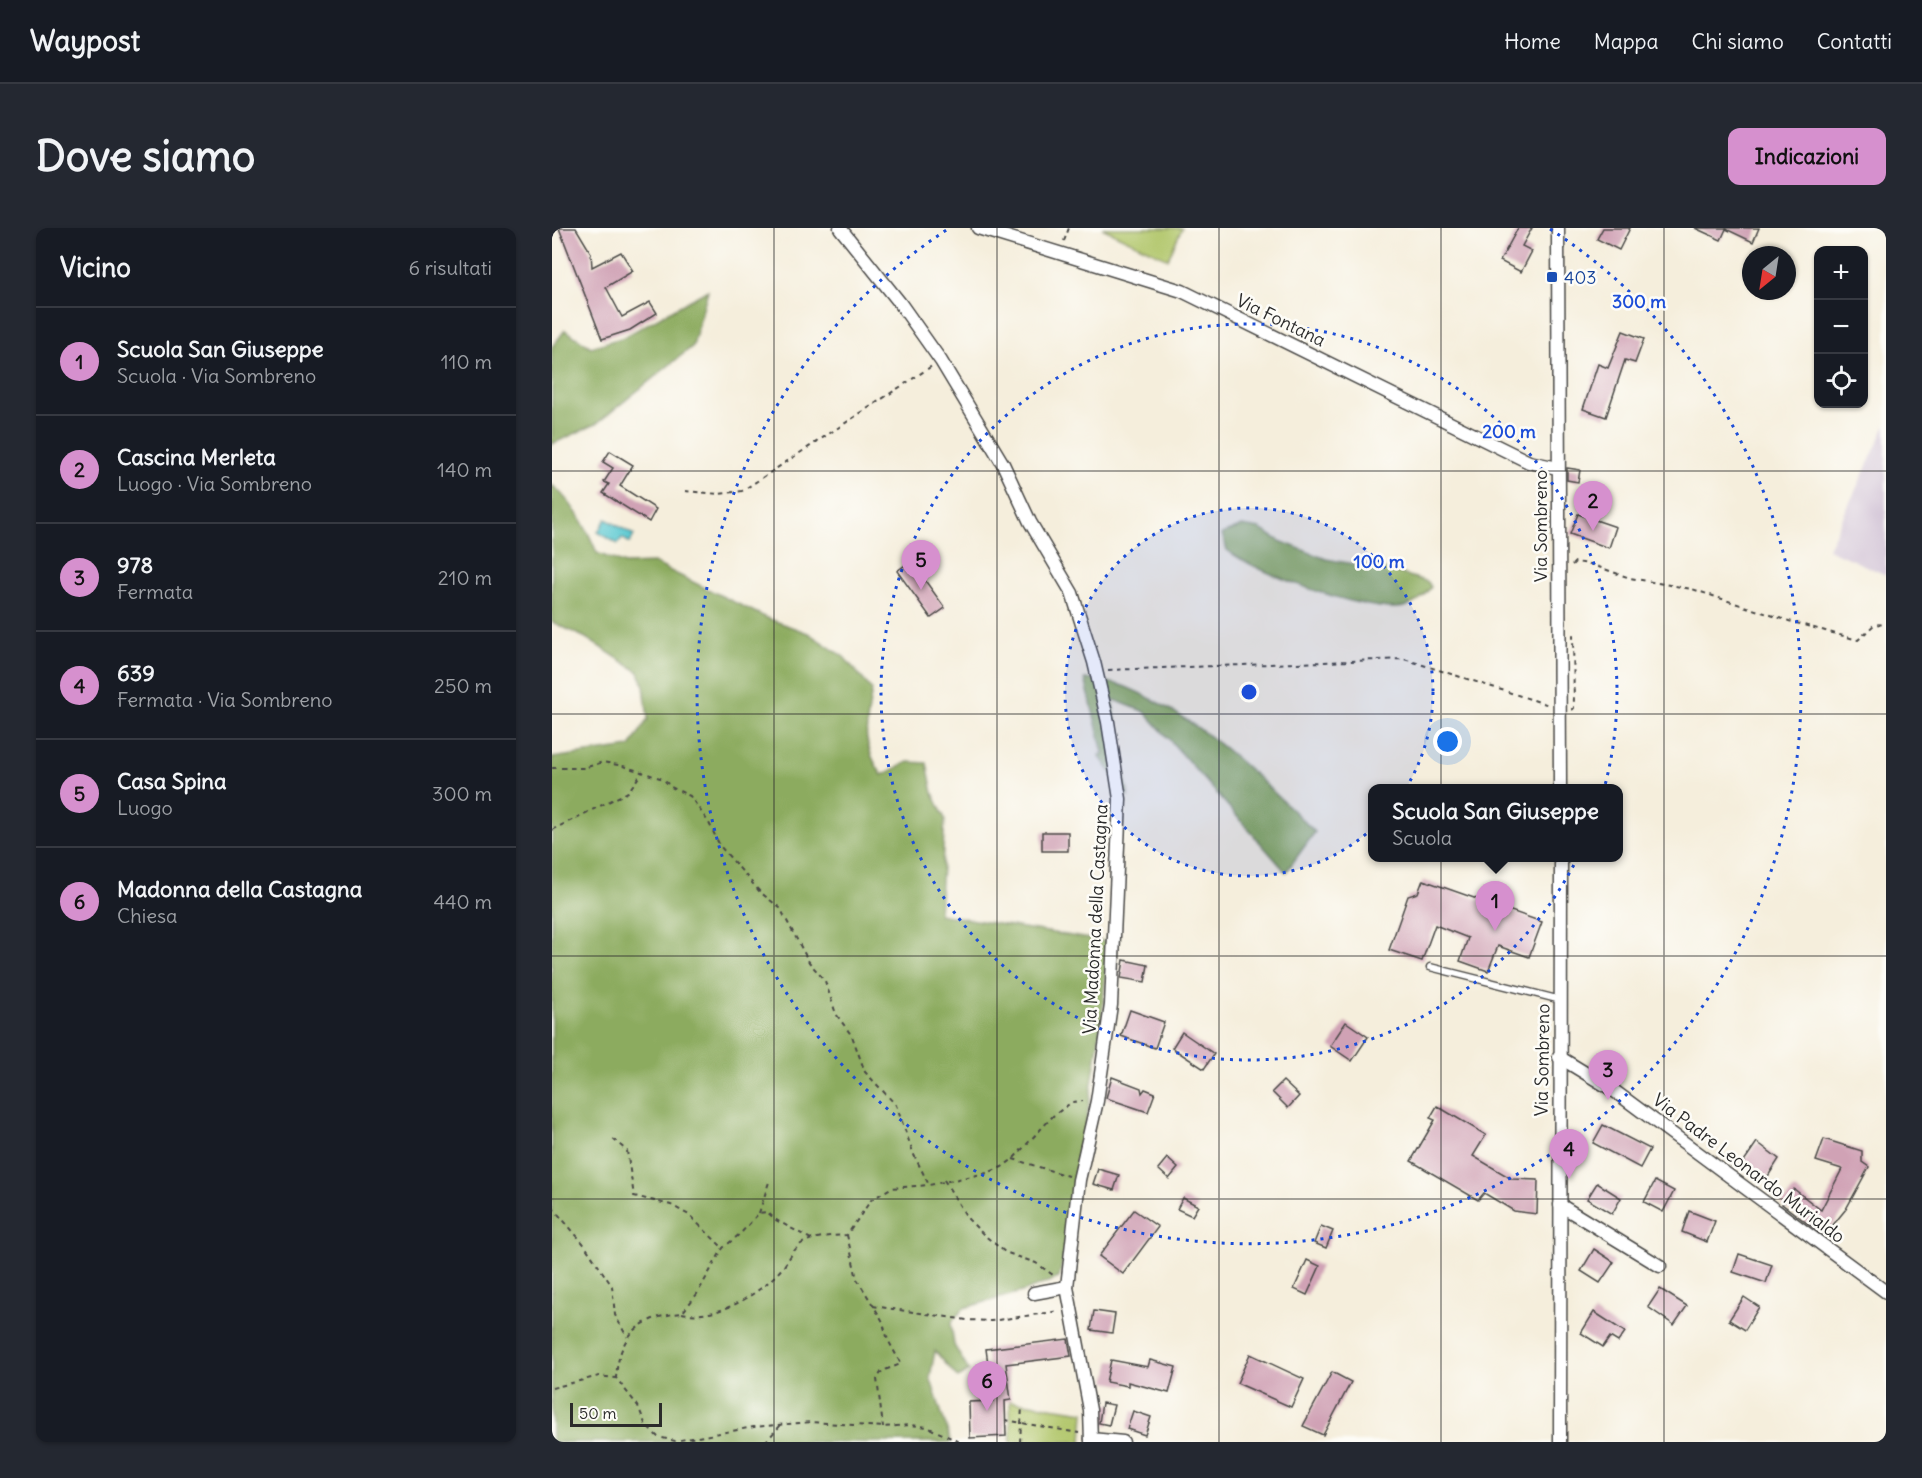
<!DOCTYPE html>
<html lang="it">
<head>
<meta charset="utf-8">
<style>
	:root { --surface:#171b24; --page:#242831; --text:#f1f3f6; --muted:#9ea1a6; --line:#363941; --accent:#d690ce }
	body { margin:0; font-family:Delius,sans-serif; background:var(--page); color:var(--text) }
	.controls { position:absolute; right:18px; top:18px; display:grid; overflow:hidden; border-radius:12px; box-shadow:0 2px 4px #0004 }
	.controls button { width:54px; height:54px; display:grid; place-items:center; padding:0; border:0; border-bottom:2px solid var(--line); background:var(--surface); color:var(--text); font:30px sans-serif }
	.compass { position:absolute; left:1190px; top:18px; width:54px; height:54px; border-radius:50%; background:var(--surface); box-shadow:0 2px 4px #0004; rotate:210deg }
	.scale { position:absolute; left:18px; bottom:15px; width:92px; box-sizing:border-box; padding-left:6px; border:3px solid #2b2b2b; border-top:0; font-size:16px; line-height:21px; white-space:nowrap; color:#2b2b2b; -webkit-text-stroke:4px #fdfcf7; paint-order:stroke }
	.you { position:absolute; left:896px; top:514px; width:21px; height:21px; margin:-15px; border:4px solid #fff; border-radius:50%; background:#1a73e8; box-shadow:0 0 0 9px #1a73e833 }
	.badge { display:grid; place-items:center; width:39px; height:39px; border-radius:50%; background:var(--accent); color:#111; font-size:20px; font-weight:700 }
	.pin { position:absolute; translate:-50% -50px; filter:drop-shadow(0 2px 3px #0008) }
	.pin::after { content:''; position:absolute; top:32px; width:21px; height:18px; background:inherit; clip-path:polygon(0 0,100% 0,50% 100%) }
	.popup { position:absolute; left:816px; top:556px; width:255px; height:78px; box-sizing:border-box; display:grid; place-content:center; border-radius:12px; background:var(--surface); filter:drop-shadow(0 2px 4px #0005); font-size:20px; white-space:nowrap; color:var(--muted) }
	.popup b { font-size:22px; color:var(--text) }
	.popup::after { content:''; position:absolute; left:50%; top:100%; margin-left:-12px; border:12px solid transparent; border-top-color:var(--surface) }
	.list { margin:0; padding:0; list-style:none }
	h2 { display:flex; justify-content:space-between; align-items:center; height:78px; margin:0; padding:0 24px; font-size:26px }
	h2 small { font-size:20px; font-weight:400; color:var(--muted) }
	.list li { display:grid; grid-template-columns:39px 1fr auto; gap:18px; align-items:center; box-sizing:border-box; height:108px; padding:0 24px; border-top:2px solid var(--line) }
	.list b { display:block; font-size:22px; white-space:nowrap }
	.list p { margin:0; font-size:20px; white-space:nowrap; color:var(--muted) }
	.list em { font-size:20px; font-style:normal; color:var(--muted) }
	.icon { flex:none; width:33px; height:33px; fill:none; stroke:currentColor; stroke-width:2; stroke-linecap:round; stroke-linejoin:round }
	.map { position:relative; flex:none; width:1334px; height:1214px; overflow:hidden; border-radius:12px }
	header { display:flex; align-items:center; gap:36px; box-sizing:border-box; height:84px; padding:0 30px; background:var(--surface); border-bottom:2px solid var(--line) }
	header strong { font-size:28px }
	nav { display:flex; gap:33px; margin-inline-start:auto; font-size:21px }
	.intro { display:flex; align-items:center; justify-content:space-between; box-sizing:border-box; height:144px; padding:0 36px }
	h1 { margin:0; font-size:42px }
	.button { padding:15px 27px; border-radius:12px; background:var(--accent); color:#111; font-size:21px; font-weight:700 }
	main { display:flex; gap:36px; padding:0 36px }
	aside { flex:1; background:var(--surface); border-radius:12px; box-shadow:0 2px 4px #0004 }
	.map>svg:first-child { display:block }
	.industrial { fill:#cdbed3 }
	.green { fill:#b1c66a; stroke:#6e784a; stroke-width:1.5 }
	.forest { fill:#8cab5e; stroke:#5c6b44; stroke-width:1.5 }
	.water { fill:#5cc9d2; stroke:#447a7e; stroke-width:1.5 }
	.building { fill:#d0a2b5 }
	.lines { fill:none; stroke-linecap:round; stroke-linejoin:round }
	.lane-casing { stroke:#494846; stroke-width:9 }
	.street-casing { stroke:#494846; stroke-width:15 }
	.path { stroke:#494846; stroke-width:2; stroke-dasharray:4.5 4.5; stroke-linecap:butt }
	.lane { stroke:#fff; stroke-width:6 }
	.street { stroke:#fff; stroke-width:12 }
	.grid { fill:none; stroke:#2b2b2b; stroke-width:1.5; stroke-opacity:0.55 }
	.ring { fill:none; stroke:#1d4ed8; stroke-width:3; stroke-dasharray:3 6 }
	.transit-dot { fill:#1a4fb4; stroke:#fdfcf7; stroke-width:2 }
	.labels { text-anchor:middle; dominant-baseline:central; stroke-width:5; stroke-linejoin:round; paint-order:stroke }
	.transit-label { font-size:18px; fill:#164399; stroke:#fdfcf7; text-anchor:start }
	.street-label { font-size:18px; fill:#2b2b2b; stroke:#fdfcf7 }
	.centre { fill:#1d4ed8; stroke:#fdfcf7; stroke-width:3 }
	.ring-label { font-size:18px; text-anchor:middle; font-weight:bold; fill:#1d4ed8; stroke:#fdfcf7; stroke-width:5; stroke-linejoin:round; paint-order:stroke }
</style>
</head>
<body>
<header>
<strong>Waypost</strong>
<nav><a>Home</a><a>Mappa</a><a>Chi siamo</a><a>Contatti</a></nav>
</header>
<div class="intro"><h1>Dove siamo</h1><a class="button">Indicazioni</a></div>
<main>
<aside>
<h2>Vicino<small>6 risultati</small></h2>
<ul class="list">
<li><span class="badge">1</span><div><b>Scuola San Giuseppe</b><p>Scuola · Via Sombreno</p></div><em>110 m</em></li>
<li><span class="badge">2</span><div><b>Cascina Merleta</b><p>Luogo · Via Sombreno</p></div><em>140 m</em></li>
<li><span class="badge">3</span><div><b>978</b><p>Fermata</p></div><em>210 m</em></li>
<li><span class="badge">4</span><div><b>639</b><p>Fermata · Via Sombreno</p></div><em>250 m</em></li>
<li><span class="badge">5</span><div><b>Casa Spina</b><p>Luogo</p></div><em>300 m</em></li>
<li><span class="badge">6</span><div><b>Madonna della Castagna</b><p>Chiesa</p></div><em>440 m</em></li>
</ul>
</aside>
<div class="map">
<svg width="1334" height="1214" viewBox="0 0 1334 1214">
	<rect width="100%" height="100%" fill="#fdfcf7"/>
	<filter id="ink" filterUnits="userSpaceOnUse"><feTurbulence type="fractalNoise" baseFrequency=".0167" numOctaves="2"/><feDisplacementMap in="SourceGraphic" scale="12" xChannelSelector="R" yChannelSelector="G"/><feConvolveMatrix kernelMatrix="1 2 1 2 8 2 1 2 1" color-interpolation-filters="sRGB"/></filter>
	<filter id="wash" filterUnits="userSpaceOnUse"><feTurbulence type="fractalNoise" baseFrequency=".008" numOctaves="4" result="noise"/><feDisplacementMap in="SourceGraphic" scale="24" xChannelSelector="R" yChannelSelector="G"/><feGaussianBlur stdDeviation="1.35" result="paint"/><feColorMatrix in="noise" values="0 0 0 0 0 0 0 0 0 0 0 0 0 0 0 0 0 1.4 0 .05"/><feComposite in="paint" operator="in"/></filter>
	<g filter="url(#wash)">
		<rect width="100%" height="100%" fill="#f5eedc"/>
		<polygon class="industrial" points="1334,197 1334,347 1276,321"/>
		<g class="green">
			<polygon points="550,0 630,0 616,31"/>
			<polygon points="458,1173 532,1184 530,1214 459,1214"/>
		</g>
		<g class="forest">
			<polygon points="156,62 141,118 44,196 0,216 0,119 13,102 39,119 72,109"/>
			<path d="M0,257c21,17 35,43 45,68l28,11 29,-1 113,55 41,15 36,24 28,33c-6,37 -12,52 10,85l26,-13 19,1 6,30 12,26 -6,95 169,28 -6,77 -32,208 -11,51 -34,13 -61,17 -13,15 3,22 15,26 -11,7 -23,-27 -5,26 21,65h-399v-684l78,-11 18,-28 -4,-33 -5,-14 -53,-34 -34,-16z"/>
			<path d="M690,298l18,3 20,12 46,18 67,12 35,11 3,5c-10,13 -19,20 -35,21 -36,2 -141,-35 -169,-58l-5,-16z"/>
			<path d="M533,451c13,2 29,3 41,8 74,31 132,89 189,145l-29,40 -141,-160 -33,-13 17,99 -30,-42 4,-3z"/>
		</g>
		<polygon class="water" points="54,291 82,307 78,315 70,310 66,316 46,304"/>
		<g id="blocks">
			<g class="building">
				<polygon points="7,0 24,0 39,25 40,39 69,24 81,43 54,59 70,89 98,74 105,85 78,102 50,111"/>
				<polygon points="966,0 980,0 970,18 980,23 969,44 948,33"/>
				<polygon points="1051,0 1078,0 1067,22 1045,11"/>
				<polygon points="1143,0 1207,0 1201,14 1174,1 1169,12"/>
				<polygon points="1071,103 1092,111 1083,135 1073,132 1054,189 1031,181 1046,136 1056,140"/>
				<polygon points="58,223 81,237 68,258 104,281 97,294 51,265 57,256 52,254 61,240 51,234"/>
				<polygon points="1015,240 1028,242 1026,254 1015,252"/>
				<polygon points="1026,286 1064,299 1057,320 1018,306"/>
				<polygon points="359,333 393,380 379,390 345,343"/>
				<rect x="490" y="604" width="26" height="19"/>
				<polygon points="871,652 990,694 977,729 946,718 936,743 908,733 916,710 883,697 870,733 837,722 856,668 866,665"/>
				<polygon points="572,732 596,737 593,754 569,750"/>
				<polygon points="578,782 612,794 603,820 569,808"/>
				<polygon points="794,794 816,809 800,833 778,818"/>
				<polygon points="630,804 662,826 652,841 620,820"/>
				<polygon points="560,849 589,860 590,865 593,861 603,865 596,884 554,870"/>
				<polygon points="731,853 747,868 736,880 720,864"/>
				<polygon points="885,878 934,907 921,928 960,951 986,952 985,986 962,983 932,965 926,972 859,933 883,892 878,890"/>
				<polygon points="1051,897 1098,921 1088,940 1041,915"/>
				<polygon points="1272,911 1310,923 1310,934 1317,939 1294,981 1272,1008 1230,976 1242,961 1269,982 1290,941 1264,933"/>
				<polygon points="1205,914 1227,931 1213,953 1190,936"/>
				<polygon points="615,930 626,940 617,951 606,941"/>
				<polygon points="546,941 567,947 562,962 541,956"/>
				<polygon points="1103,953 1122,963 1111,984 1092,974"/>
				<polygon points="1045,955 1069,970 1060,986 1035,971"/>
				<polygon points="631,970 646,978 640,988 625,981"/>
				<polygon points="582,982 606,999 571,1046 547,1028"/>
				<polygon points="1137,983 1163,993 1155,1014 1130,1004"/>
				<polygon points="769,998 781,1003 774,1020 762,1015"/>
				<polygon points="1042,1021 1062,1034 1048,1055 1029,1043"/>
				<polygon points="1187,1026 1220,1037 1214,1055 1181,1044"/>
				<polygon points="755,1032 768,1038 755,1067 742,1061"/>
				<polygon points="1108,1061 1135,1078 1122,1097 1096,1079"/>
				<polygon points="1192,1069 1207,1079 1193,1102 1177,1092"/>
				<polygon points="542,1083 563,1086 560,1105 539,1102"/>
				<polygon points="1042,1084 1073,1104 1066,1114 1058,1109 1051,1119 1029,1105"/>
				<polygon points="516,1111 519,1128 454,1136 459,1172 453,1173 454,1208 418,1210 417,1174 441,1173 434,1121"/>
				<polygon points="698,1126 752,1151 739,1179 685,1155"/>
				<polygon points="559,1132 596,1139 598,1132 624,1139 617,1165 576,1154 576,1158 554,1154"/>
				<polygon points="780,1144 799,1154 771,1207 751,1198"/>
				<polygon points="550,1175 562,1177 557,1197 547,1195"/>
				<polygon points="581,1183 599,1189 593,1207 575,1201"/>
			</g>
		</g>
	</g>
	<g filter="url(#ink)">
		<use href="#blocks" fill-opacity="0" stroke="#494846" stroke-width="1.5"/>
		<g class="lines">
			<defs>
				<polyline id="lane" points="878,739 1009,772"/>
				<g id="street">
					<polyline points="288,0 348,75 389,133 451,236 478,294 520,365 542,434 556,494 568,571 559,777 545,873 527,952 515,1059 538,1182 539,1214"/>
					<polyline points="426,0 630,63 977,234 1006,240"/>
					<polyline points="1006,0 1008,560"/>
					<polyline points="1007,829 1061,862 1334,1064"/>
					<polyline points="1008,977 1108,1038"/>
					<polyline points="482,1065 515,1059"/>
					<polyline points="539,1211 571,1214"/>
					<polyline points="1008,1214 1009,630"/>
				</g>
			</defs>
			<use href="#lane" class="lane-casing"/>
			<use href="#street" class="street-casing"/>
			<g class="path">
				<polyline points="512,13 517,0"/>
				<polyline points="133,263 167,266 190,263 380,138"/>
				<polyline points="1020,337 1023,334 1038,336 1078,350 1140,361 1237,393 1306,412 1323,396 1334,397"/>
				<polyline points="556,442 852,431 997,477"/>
				<polyline points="1020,482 1022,480 1021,406"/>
				<polyline points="0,540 32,540 51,534 71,538 111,551 119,559 138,568 157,595 168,618 208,664 228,680 257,734 273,753 284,786 300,808 313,844 344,877 362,927 377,957"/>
				<polyline points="0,602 76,564 91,543"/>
				<polyline points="61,911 75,923 82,968 119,977 137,987 171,1020"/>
				<polyline points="461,931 516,948"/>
				<polyline points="392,952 416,991 432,1007 453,1024 484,1035 504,1049"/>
				<polyline points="0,979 31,1015 60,1058 63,1087 75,1109"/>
				<polyline points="207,985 218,951"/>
				<polyline points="295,1007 305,1051 330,1092 336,1112 349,1136 330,1143 325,1151 331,1199"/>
				<path d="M259,1011l-35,-19 -9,-8 -8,1 -18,20 -18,15 -26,46 -15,19c-43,4 -63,22 -66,65l22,28 8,20 12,11 17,4 79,-14 57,-5 72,5 27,-2 17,2 33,15"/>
				<polyline points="321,1078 415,1092 439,1093 508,1083"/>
				<path d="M130,1085c35,8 79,-19 102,-47 6,-8 9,-16 17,-22 13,-8 31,-8 46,-9l24,-35 20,-12 38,-3 58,-12 15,-6 11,-8 40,-43 19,-14 11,-1"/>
				<polyline points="0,1160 47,1148 64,1150"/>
				<polyline points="453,1192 527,1205"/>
				<polyline points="213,1214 229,1197"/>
				<polyline points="468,1214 470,1178"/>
			</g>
			<use href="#lane" class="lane"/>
			<use href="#street" class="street"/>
		</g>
	</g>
	<path class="grid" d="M222,0v1214M445,0v1214M667,0v1214M889,0v1214M1112,0v1214M0,243h1334M0,486h1334M0,728h1334M0,971h1334"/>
	<circle cx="697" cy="464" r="184" fill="#1d4ed8" fill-opacity=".12"/>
	<g class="ring">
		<circle cx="697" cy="464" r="184"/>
		<circle cx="697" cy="464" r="368"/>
		<path d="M998 1A552 552 0 1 1 396 1"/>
	</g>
	<rect class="transit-dot" x="994" y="43" width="12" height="12" rx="3"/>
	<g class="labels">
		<g class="transit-label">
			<text x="1012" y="49">403</text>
		</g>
		<g class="street-label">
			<text transform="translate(729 92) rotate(26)">Via Fontana</text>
			<text transform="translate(988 298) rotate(-90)">Via Sombreno</text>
			<text transform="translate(543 691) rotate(-87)">Via Madonna della Castagna</text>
			<text transform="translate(990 832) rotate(-89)">Via Sombreno</text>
			<text transform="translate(1197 940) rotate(37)">Via Padre Leonardo Murialdo</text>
		</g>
	</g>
	<circle cx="697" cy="464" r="9" class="centre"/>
	<g class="ring-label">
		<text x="1087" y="80">300 m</text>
		<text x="957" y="210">200 m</text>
		<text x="827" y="340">100 m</text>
	</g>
</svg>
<div class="controls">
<button>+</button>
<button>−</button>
<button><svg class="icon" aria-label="locate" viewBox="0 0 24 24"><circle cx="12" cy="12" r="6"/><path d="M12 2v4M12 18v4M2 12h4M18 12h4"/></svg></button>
</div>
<svg class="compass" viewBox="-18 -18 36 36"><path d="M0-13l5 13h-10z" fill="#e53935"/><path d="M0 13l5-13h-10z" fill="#9ea1a6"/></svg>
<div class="scale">50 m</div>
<div class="you"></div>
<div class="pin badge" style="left:943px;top:703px">1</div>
<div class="popup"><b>Scuola San Giuseppe</b>Scuola</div>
<div class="pin badge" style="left:1041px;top:303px">2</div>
<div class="pin badge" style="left:1056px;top:872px">3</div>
<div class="pin badge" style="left:1017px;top:951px">4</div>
<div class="pin badge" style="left:369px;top:362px">5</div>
<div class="pin badge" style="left:435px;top:1183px">6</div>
</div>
</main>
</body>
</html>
